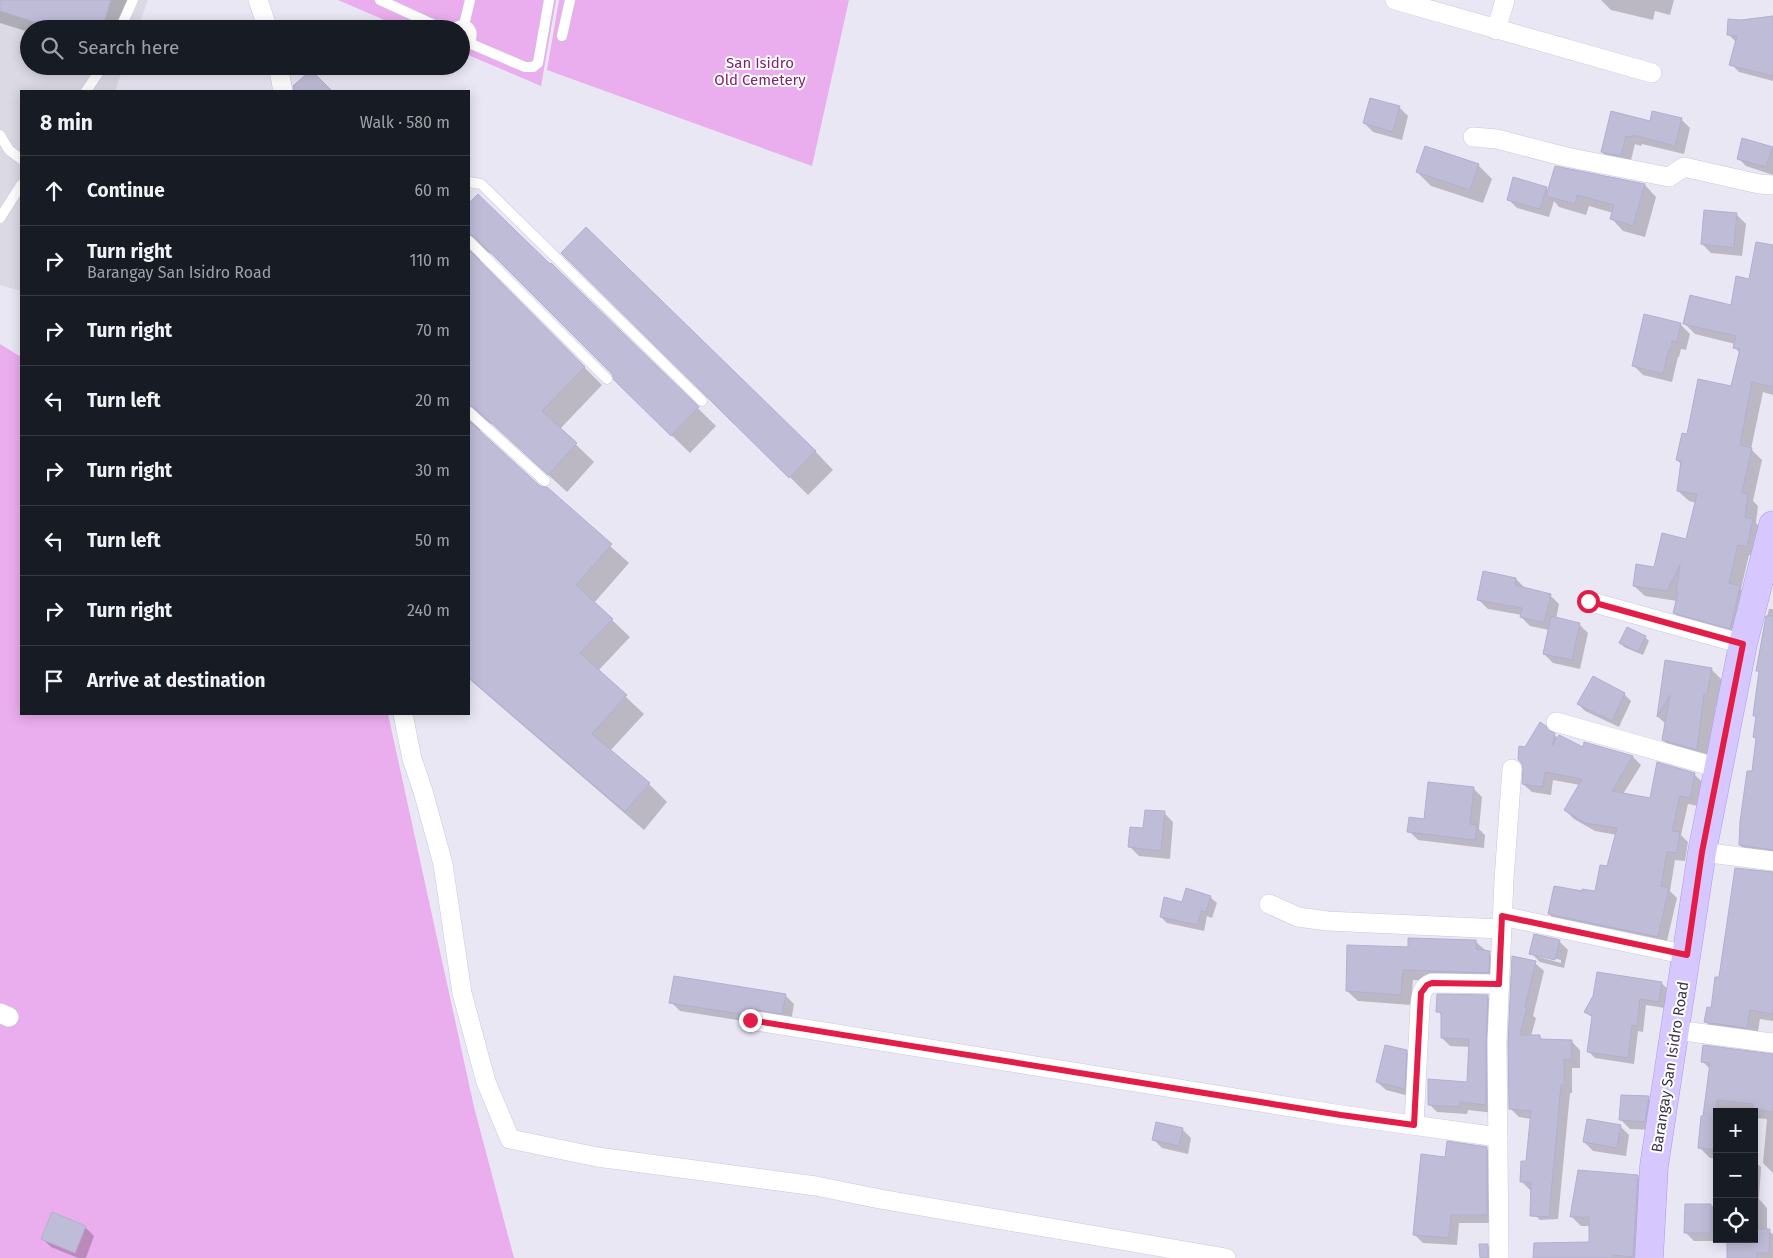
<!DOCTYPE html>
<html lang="en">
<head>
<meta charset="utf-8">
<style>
	:root { --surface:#171b24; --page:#242831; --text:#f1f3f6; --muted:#9ea1a6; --line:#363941 }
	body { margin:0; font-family:"Fira Sans",sans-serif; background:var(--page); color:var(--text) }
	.controls { position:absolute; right:15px; bottom:15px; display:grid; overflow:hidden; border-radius:0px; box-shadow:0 2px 12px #0003 }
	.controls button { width:45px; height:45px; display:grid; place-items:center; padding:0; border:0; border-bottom:1px solid var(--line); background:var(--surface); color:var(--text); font:25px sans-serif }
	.stop { position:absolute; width:15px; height:15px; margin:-11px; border:4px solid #e11d48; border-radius:50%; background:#fff }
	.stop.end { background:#e11d48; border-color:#fff; box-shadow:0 1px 5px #0008 }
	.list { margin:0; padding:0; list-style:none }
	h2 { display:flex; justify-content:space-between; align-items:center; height:65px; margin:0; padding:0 20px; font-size:21px }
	h2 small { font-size:16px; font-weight:400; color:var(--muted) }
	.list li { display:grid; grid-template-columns:32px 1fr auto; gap:15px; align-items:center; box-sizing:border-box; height:70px; padding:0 20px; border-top:1px solid var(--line) }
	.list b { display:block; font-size:19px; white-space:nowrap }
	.list p { margin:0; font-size:16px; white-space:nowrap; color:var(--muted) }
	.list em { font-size:16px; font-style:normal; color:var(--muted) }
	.icon { flex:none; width:28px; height:28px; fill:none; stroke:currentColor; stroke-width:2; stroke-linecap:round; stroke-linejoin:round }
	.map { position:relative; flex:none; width:1773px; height:1258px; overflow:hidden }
	.search { position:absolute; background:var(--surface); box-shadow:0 2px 12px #0003; left:20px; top:20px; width:450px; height:55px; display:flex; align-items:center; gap:12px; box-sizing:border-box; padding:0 18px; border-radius:28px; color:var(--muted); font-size:19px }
	.panel { position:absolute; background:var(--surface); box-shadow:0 2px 12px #0003; left:20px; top:90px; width:450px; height:625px; border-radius:0px }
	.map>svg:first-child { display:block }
	.industrial { fill:#dad9e4 }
	.green { fill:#eaaded }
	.shadow { fill:#0003; fill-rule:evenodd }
	.building { fill:#bfbcd8; stroke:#b3aed3 }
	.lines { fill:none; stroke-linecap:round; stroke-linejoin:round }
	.lane-casing { stroke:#cac6df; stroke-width:11 }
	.street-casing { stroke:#cac6df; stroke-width:20 }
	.secondary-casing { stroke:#ae9be5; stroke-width:29 }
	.lane { stroke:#fff; stroke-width:10 }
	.street { stroke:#fff; stroke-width:19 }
	.secondary { stroke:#d6c7ff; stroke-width:28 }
	.route { stroke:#e11d48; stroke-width:6 }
	.labels { text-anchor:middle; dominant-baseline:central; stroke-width:4; stroke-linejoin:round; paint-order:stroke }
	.park-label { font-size:15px; fill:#812374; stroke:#fff }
	.street-label { font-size:15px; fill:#383549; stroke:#fff }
</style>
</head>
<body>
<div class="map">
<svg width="1773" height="1258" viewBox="0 0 1773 1258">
	<rect width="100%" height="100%" fill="#eae7f5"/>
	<polygon class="industrial" points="0,0 148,0 137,29 29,29 29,66 124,66 115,91 21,91 21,291 0,285"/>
	<g class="green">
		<polygon points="338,0 556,0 541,86 461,52 461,29 405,29"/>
		<polygon points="559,0 849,0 812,166 547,70"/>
		<polygon points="0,344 21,357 21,714 388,714 474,1107 514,1258 0,1258"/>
	</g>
	<g class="shadow">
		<polygon points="0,0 128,0 133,5 126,29 29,29 29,32 0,23"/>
		<polygon points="1601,0 1674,0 1670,15 1655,11 1653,20 1611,10"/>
		<polygon points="1773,25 1773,81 1739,72 1731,64 1736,42 1728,34"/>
		<polygon points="1399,107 1408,116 1402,140 1373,132 1364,123"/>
		<polygon points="1612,113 1651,122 1681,119 1690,128 1684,154 1642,144 1641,146 1635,144 1630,164 1611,161 1602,152"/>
		<polygon points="1743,139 1773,149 1773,175 1746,166 1738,158"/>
		<polygon points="1478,165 1492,179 1483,203 1431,186 1417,172"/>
		<polygon points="1645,185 1656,197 1645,237 1623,231 1612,219 1613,213 1589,206 1586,215 1559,207 1554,201 1549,217 1517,208 1508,199 1546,188 1549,191"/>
		<polygon points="478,195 550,266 551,264 716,426 690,453 633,398 613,373 493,254 486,252 482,254 480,261 482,265 602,385 560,429 594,462 567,492 493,424 485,423 481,426 480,432 540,487 547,489 629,563 594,603 630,637 598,671 644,714 610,751 649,784 667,802 644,830 469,679 469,204"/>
		<polygon points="1737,215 1746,224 1742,256 1711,253 1702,244"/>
		<polygon points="1773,247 1773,395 1763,392 1751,449 1762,460 1753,501 1758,506 1756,523 1763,531 1757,557 1749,555 1741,589 1750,598 1741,639 1685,623 1674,613 1677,601 1645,596 1634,586 1687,540 1696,503 1689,501 1678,491 1682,465 1677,460 1688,435 1732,387 1740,353 1734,347 1735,344 1695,334 1685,324 1732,306"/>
		<polygon points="563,253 815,451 833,470 808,495"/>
		<polygon points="1645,316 1681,325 1690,334 1686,350 1681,349 1679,357 1678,357 1672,382 1643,375 1634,366"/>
		<polygon points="1516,579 1525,588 1550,595 1559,604 1556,619 1579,624 1588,633 1580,669 1553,663 1544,654 1549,630 1530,626 1521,617 1522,615 1488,609 1479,600"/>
		<polygon points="1769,609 1773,609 1773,858 1750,855 1740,845 1757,740 1754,737 1757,718 1754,715 1760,673 1757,670 1762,637"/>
		<polygon points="1645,637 1649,641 1643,655 1624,647 1620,643"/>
		<polygon points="1666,662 1711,669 1723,681 1719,705 1716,705 1708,761 1675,751 1663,740 1666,724 1658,717"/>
		<polygon points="1624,694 1631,701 1619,727 1585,711 1578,704"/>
		<polygon points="1545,727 1558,738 1584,749 1585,743 1633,757 1641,765 1623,794 1651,799 1694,774 1703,783 1698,806 1688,804 1681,835 1688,842 1685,861 1675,860 1670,891 1677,898 1666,945 1558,922 1549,914 1583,893 1596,893 1608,867 1617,835 1595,831 1574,819 1565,810 1580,785 1553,780 1551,795 1532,792 1523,784 1526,748"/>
		<polygon points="1473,788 1482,797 1479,829 1485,835 1484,848 1418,840 1409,831"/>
		<polygon points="1164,813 1173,822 1170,859 1139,856 1130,847 1144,830"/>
		<polygon points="1773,873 1773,1021 1760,1019 1757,1037 1715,1032 1706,1022 1712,1009 1720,979"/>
		<polygon points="1210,897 1217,903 1212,918 1207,916 1204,931 1167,923 1161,917 1183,904"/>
		<path d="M1559,941l9,9 -4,18 -24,-6 -9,-9zM1539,955l22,5v3l-22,-6z"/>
		<polygon points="1476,942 1500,963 1499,983 1413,980 1411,1005 1358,1001 1347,991 1409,948"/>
		<polygon points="1535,963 1544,971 1533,1016 1536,1018 1531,1036 1539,1036 1544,1041 1571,1041 1580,1050 1580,1068 1572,1068 1572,1093 1570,1093 1558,1219 1540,1220 1531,1211 1532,1190 1530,1190 1521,1181 1527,1162 1531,1119 1519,1117 1510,1108 1510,1042"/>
		<polygon points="1661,983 1668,989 1665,1008 1646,1005 1643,1032 1638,1031 1634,1064 1595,1058 1589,1052 1593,1018 1585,1011"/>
		<polygon points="785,995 794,1004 791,1022 750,1022 680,1011 671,1002"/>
		<polygon points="1487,996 1496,1005 1494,1113 1468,1110 1467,1114 1437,1112 1429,1104 1469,1083 1470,1047 1450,1046 1442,1038 1442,1016 1438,1011"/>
		<polygon points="1406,1051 1415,1060 1413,1097 1386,1090 1377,1082"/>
		<polygon points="1773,1055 1773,1173 1763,1163 1767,1119 1754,1118 1754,1112 1717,1112 1717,1158 1710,1158 1700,1148 1710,1069 1702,1061"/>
		<polygon points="1648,1098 1657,1107 1654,1130 1630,1129 1621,1120"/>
		<polygon points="1620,1126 1629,1135 1626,1156 1593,1151 1584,1142"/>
		<polygon points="1182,1129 1191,1138 1188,1154 1162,1148 1153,1139"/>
		<polygon points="1486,1148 1495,1157 1495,1223 1459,1223 1457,1245 1423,1243 1414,1234 1446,1159"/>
		<polygon points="1754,1161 1761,1167 1759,1199 1767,1208 1767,1230 1773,1234 1773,1258 1728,1258 1728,1241 1694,1241 1685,1232 1686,1205 1717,1206 1717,1239 1754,1239"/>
		<polygon points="1637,1176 1647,1185 1643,1258 1561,1258 1591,1243 1591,1226 1581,1226 1572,1217"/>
		<polygon points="85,1227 94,1236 86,1258 78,1258 51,1247 42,1238"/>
		<polygon points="1487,1245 1491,1249 1491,1258 1481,1258"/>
	</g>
	<g class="building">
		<polygon points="0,0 111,0 102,29 57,29 0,11"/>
		<polygon points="1773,16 1773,76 1729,65 1737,36 1727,35 1728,19 1741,20"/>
		<polygon points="311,70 332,91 294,91 293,86"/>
		<polygon points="1370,98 1400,106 1393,132 1363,123"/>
		<polygon points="1611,111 1650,121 1652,111 1682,118 1675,146 1633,135 1633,137 1626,136 1621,156 1601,152"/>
		<polygon points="1742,138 1773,147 1766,167 1737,159"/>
		<polygon points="1425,146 1479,164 1470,190 1416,172"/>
		<polygon points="1555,166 1645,184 1633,226 1610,219 1614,205 1577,195 1575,204 1546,196"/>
		<polygon points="1513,177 1547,187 1540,209 1507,200"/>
		<polygon points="478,194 550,264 551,263 699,407 671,436 614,380 612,374 474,236 469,234 469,203"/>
		<polygon points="1704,210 1737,213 1734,248 1701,244"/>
		<polygon points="586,227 816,451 789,478 561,253"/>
		<polygon points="1756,242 1773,245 1773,387 1752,382 1740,445 1752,448 1742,493 1748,494 1745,517 1753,519 1747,547 1738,545 1729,583 1740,586 1730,629 1673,613 1678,593 1676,593 1680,564 1667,591 1633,586 1636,564 1654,567 1662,533 1686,539 1697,494 1677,491 1681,461 1676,460 1682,433 1687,434 1698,379 1731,386 1740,349 1733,348 1736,336 1683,324 1690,295 1731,305 1736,276 1749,279"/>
		<polygon points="469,250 585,367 542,411 577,443 548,475 474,407 469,405"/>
		<polygon points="1644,314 1681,323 1677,342 1672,341 1671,349 1669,349 1663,374 1632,366"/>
		<polygon points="469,421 540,486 547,487 612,544 576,585 613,619 580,653 627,695 592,734 650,783 625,812 469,678"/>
		<polygon points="1483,571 1516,578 1515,585 1551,594 1544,623 1520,617 1522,608 1477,600"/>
		<polygon points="1551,616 1580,623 1572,660 1543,654"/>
		<polygon points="1766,616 1773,616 1773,850 1739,845 1740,822 1747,771 1752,771 1756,738 1753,737 1756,716 1753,716 1759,671 1756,671"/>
		<polygon points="1627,627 1646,636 1638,652 1619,643"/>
		<polygon points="1665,660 1712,668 1707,694 1704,694 1697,750 1662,740 1670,695 1657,717"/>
		<polygon points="1593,676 1625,693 1612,721 1577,704"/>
		<polygon points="1540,722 1546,726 1548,730 1555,733 1552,746 1559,735 1583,747 1584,742 1633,756 1612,791 1650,798 1657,762 1695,773 1690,798 1680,796 1672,831 1680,832 1677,853 1667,852 1661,886 1669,888 1658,937 1548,914 1554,886 1582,891 1582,889 1595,891 1600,865 1607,866 1617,828 1585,823 1564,810 1582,779 1545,772 1543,787 1522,784 1523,769 1522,764 1518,759 1519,746 1525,747"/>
		<polygon points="1428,782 1474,787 1470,824 1477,825 1475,840 1407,832 1409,817 1424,819"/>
		<polygon points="1145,810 1165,811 1161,851 1128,847 1130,827 1143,828"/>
		<polygon points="1735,868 1773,872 1773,1014 1750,1010 1747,1028 1704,1022 1707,1007 1711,1008 1715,977 1719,977"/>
		<polygon points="1186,888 1211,896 1206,912 1201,911 1198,925 1160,917 1164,897 1182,902"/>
		<polygon points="1534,934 1560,940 1555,960 1529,954"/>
		<polygon points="1408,938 1476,940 1476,949 1490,951 1489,973 1403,970 1401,995 1346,991 1347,945 1408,947"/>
		<polygon points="1512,956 1536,961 1525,1007 1527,1008 1520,1035 1540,1035 1540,1039 1572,1040 1571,1060 1564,1059 1564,1085 1561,1085 1549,1217 1530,1216 1531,1182 1520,1182 1521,1161 1526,1161 1531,1111 1509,1109 1508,1042"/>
		<polygon points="1597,972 1662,982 1659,1002 1640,999 1637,1026 1632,1025 1628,1058 1587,1052 1592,1016 1584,1012 1593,996"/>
		<polygon points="674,976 786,994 782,1014 751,1009 746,1010 741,1014 669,1003"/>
		<polygon points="1437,994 1488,995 1486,1042 1486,1105 1460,1102 1459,1107 1428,1105 1428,1079 1467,1082 1469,1039 1441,1038 1441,1012 1436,1012"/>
		<polygon points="1385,1045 1407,1050 1405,1089 1376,1082"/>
		<polygon points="1703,1045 1773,1054 1773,1112 1752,1109 1753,1104 1717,1100 1717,1150 1698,1148 1701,1116 1703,1116 1710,1063 1701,1062"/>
		<polygon points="1621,1095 1649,1096 1645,1122 1619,1120"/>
		<polygon points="1587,1119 1621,1125 1617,1148 1583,1142"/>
		<polygon points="1156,1122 1183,1128 1179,1146 1152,1140"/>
		<polygon points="1447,1141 1487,1147 1487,1215 1451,1215 1449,1238 1413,1235 1421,1154 1445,1157"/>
		<polygon points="1578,1170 1638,1175 1633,1257 1613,1255 1613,1258 1533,1258 1534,1243 1589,1242 1589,1217 1570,1217"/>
		<polygon points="1685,1204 1711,1204 1711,1233 1684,1233"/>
		<polygon points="52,1212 86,1226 75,1253 41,1239"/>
		<polygon points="1754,1229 1770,1229 1769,1253 1757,1253 1757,1258 1727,1258 1727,1239 1754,1239"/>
		<polygon points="1479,1244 1488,1244 1488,1258 1480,1258"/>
	</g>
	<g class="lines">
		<defs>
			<g id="lane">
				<polyline points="380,0 443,29"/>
				<polyline points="464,25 470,0"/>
				<polyline points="120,29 133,0"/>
				<path d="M453,29c12,-10 24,1 16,14l-8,3"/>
				<polyline points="562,36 570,0"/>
				<polyline points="469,43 525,67 533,67 538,63 549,0"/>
				<polyline points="86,91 103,66"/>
				<polyline points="0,135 9,150 21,159"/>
				<polyline points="469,182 481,184 702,401"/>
				<polyline points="0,218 21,185"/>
				<polyline points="469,241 607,379"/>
				<polyline points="469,412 545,481"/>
			</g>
			<g id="street">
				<polyline points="258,0 268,29"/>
				<polyline points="1395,0 1652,73"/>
				<polyline points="1496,30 1505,0"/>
				<polyline points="278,66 283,91"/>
				<polyline points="1473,137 1497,139 1566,157 1669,177 1684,167 1759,184 1773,185"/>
				<polyline points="1588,601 1743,644"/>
				<polyline points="403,714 412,759 423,791 443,864 462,993 486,1082 510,1139 597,1157 816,1186 880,1199 1226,1258"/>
				<polyline points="1556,722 1719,768"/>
				<polyline points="1702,852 1773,861"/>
				<polyline points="1269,904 1298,917 1327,921 1501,929"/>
				<polyline points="1502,916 1687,955"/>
				<polyline points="0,1013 9,1017"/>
				<polyline points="750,1020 1341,1115 1498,1137"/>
				<polyline points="1676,1030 1773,1043"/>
				<path d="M1414,1125l6,-119c1,-10 1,-19 12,-23l67,1"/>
				<polyline points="1499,1258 1497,1042 1504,879 1512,769"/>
			</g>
			<polyline id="secondary" points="1649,1258 1654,1166 1702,852 1743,644 1773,525"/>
		</defs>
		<use href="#lane" class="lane-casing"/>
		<use href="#street" class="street-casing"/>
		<use href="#secondary" class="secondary-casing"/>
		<use href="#lane" class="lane"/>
		<use href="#street" class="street"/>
		<use href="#secondary" class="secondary"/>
	</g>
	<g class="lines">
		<polyline class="route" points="750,1020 1341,1115 1414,1125 1421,993 1427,985 1432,983 1499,984 1502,916 1687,955 1702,852 1743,644 1588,601"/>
	</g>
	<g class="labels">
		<g class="park-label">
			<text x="760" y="63">San Isidro<tspan x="760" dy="17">Old Cemetery</tspan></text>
		</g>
		<g class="street-label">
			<text transform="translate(1670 1067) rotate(-81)">Barangay San Isidro Road</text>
		</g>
	</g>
</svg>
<div class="controls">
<button>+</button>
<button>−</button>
<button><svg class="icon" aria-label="locate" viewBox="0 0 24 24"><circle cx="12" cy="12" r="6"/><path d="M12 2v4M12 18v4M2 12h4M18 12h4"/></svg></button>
</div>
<div class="stop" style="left:1588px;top:601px"></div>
<div class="stop end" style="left:750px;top:1020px"></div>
<div class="search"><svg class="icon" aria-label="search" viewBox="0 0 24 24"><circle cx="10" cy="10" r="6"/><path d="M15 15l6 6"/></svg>Search here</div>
<section class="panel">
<h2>8 min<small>Walk · 580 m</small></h2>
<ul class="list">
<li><svg class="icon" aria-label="ahead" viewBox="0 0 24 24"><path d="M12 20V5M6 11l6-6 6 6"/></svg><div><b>Continue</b></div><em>60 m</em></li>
<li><svg class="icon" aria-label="right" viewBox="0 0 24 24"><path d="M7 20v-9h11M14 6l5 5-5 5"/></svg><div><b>Turn right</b><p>Barangay San Isidro Road</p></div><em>110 m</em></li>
<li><svg class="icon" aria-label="right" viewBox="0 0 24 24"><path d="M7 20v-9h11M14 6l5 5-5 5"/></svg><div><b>Turn right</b></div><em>70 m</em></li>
<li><svg class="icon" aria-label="left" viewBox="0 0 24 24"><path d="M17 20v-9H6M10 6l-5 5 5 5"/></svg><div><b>Turn left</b></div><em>20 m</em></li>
<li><svg class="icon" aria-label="right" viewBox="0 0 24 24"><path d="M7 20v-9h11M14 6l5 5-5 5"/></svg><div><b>Turn right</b></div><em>30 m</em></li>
<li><svg class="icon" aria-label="left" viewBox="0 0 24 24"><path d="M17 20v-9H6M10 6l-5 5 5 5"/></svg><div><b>Turn left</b></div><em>50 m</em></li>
<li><svg class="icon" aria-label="right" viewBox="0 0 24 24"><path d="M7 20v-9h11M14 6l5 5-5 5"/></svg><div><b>Turn right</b></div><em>240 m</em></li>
<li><svg class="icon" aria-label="arrive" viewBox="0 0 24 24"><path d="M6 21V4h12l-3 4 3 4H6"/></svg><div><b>Arrive at destination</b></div></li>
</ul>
</section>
</div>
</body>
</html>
